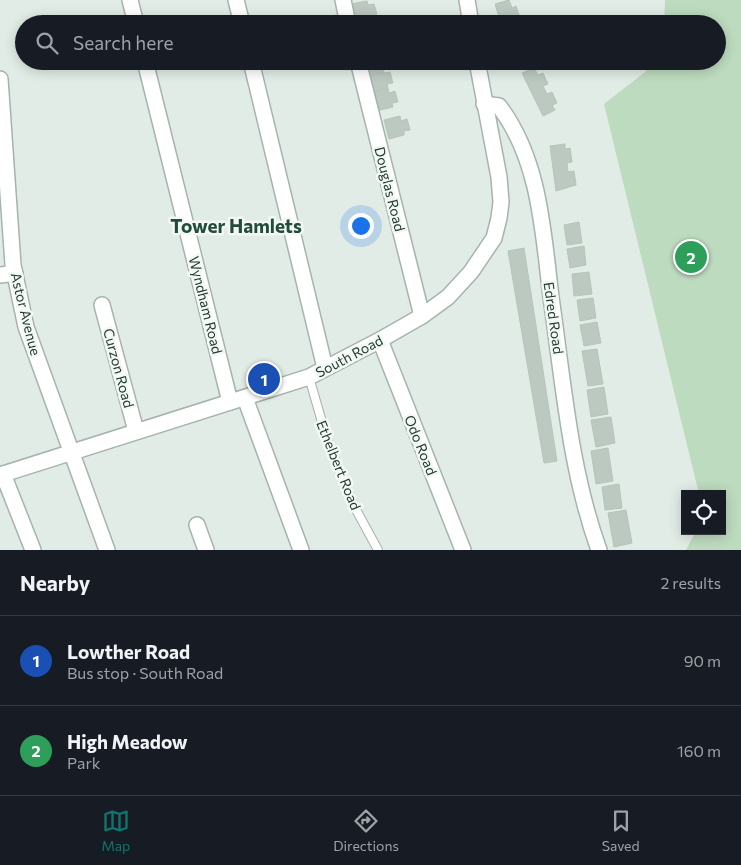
<!DOCTYPE html>
<html lang="en">
<head>
<meta charset="utf-8">
<style>
	:root { --surface:#171b24; --page:#242831; --text:#f1f3f6; --muted:#9ea1a6; --line:#363941; --accent:#0f766e }
	body { margin:0; font-family:Commissioner,sans-serif; background:var(--page); color:var(--text) }
	.controls { position:absolute; right:15px; bottom:15px; display:grid; overflow:hidden; border-radius:0px; box-shadow:0 2px 12px #0003 }
	.controls button { width:45px; height:45px; display:grid; place-items:center; padding:0; border:0; border-bottom:1px solid var(--line); background:var(--surface); color:var(--text); font:25px sans-serif }
	.you { position:absolute; left:360px; top:225px; width:18px; height:18px; margin:-12px; border:4px solid #fff; border-radius:50%; background:#1a73e8; box-shadow:0 0 0 8px #1a73e833 }
	.badge { display:grid; place-items:center; width:32px; height:32px; border-radius:50%; background:var(--accent); color:#fff; font-size:16px; font-weight:700 }
	.pin { position:absolute; translate:-50% -50%; border:2px solid #fff; box-shadow:0 1px 5px #0006 }
	.list { margin:0; padding:0; list-style:none }
	h2 { display:flex; justify-content:space-between; align-items:center; height:65px; margin:0; padding:0 20px; font-size:21px }
	h2 small { font-size:16px; font-weight:400; color:var(--muted) }
	.list li { display:grid; grid-template-columns:32px 1fr auto; gap:15px; align-items:center; box-sizing:border-box; height:90px; padding:0 20px; border-top:1px solid var(--line) }
	.list b { display:block; font-size:19px; white-space:nowrap }
	.list p { margin:0; font-size:16px; white-space:nowrap; color:var(--muted) }
	.list em { font-size:16px; font-style:normal; color:var(--muted) }
	.icon { flex:none; width:28px; height:28px; fill:none; stroke:currentColor; stroke-width:2; stroke-linecap:round; stroke-linejoin:round }
	.map { position:relative; flex:none; width:741px; height:550px; overflow:hidden }
	.search { position:absolute; background:var(--surface); box-shadow:0 2px 12px #0003; left:15px; right:15px; top:15px; height:55px; display:flex; align-items:center; gap:12px; box-sizing:border-box; padding:0 18px; border-radius:28px; color:var(--muted); font-size:19px }
	.sheet { height:245px; background:var(--surface) }
	nav { display:flex; justify-content:space-around; align-items:center; box-sizing:border-box; height:70px; border-top:1px solid var(--line); background:var(--surface); font-size:14px; color:var(--muted) }
	nav a { display:grid; justify-items:center; gap:2px }
	nav .on { color:var(--accent) }
	.map>svg:first-child { display:block }
	.green { fill:#bddbbf }
	.building { fill:#bbc9c1; stroke:#b5c5bc }
	.lines { fill:none; stroke-linecap:round; stroke-linejoin:round }
	.service-casing { stroke:#a5b4ac; stroke-width:10 }
	.minor-casing { stroke:#a5b4ac; stroke-width:18 }
	.tertiary-casing { stroke:#a5b4ac; stroke-width:18 }
	.service { stroke:#fff; stroke-width:8 }
	.minor { stroke:#fff; stroke-width:15 }
	.tertiary { stroke:#fff; stroke-width:15 }
	.labels { text-anchor:middle; dominant-baseline:central; stroke-width:5; stroke-linejoin:round; paint-order:stroke }
	.street-label { font-size:14px; fill:#233c31; stroke:#f3f8f5 }
	.district-label { font-size:19px; font-weight:bold; fill:#214c3a; stroke:#f3f8f5 }
</style>
</head>
<body>
<div class="map">
<svg width="741" height="550" viewBox="0 0 741 550">
	<rect width="100%" height="100%" fill="#e2ece6"/>
	<polygon class="green" points="665,0 741,0 741,550 686,550 696,531 722,531 722,494 699,494 604,104 659,61 717,61 717,24 664,24"/>
	<g class="building">
		<polygon points="509,0 512,8 516,6 520,18 515,20 517,24 501,24 495,4"/>
		<polygon points="367,1 368,5 374,4 377,14 371,16 371,19 356,23 351,4"/>
		<polygon points="365,61 387,61 389,68 383,69 384,73 368,76"/>
		<polygon points="534,68 538,75 543,73 548,84 543,86 547,94 552,92 557,103 552,105 555,110 543,116 522,73"/>
		<polygon points="390,72 393,83 387,84 388,88 372,92 368,76"/>
		<polygon points="388,88 389,93 395,91 398,102 392,103 393,107 376,111 372,92"/>
		<polygon points="400,116 401,121 407,119 410,130 404,131 404,135 389,139 384,120"/>
		<polygon points="565,144 565,149 570,148 572,162 567,163 568,172 574,171 576,185 556,191 550,146"/>
		<polygon points="579,222 582,243 567,245 564,225"/>
		<polygon points="584,246 586,265 570,268 567,249"/>
		<polygon points="524,248 557,461 544,463 508,251"/>
		<polygon points="589,272 592,294 574,296 572,274"/>
		<polygon points="593,298 596,318 580,321 577,300"/>
		<polygon points="597,322 601,343 584,346 580,325"/>
		<polygon points="597,349 603,384 588,386 582,351"/>
		<polygon points="604,387 608,414 591,417 587,390"/>
		<polygon points="611,417 615,443 596,447 591,420"/>
		<polygon points="608,448 613,481 596,484 591,451"/>
		<polygon points="619,484 622,508 605,510 602,487"/>
		<polygon points="626,510 632,543 614,547 608,513"/>
	</g>
	<g class="lines">
		<defs>
			<polyline id="service" points="309,377 328,443 354,506 378,550"/>
			<g id="minor">
				<polyline points="130,0 136,24"/>
				<polyline points="236,0 242,24"/>
				<polyline points="343,0 348,24"/>
				<polyline points="467,0 471,24"/>
				<polyline points="145,61 230,402"/>
				<polyline points="251,61 325,368"/>
				<polyline points="358,61 422,316"/>
				<path d="M484,104l15,2c41,54 44,126 52,191 12,84 19,173 48,253"/>
				<polyline points="0,275 15,273"/>
				<polyline points="102,305 136,431"/>
				<polyline points="380,340 463,550"/>
				<polyline points="245,398 301,550"/>
				<polyline points="3,474 33,550"/>
				<polyline points="0,475 309,377 380,340 422,316 448,297 471,272 494,238 499,218 501,202 499,177 477,61"/>
				<polyline points="197,525 206,550"/>
			</g>
			<polyline id="tertiary" points="0,79 13,265 26,327 107,550"/>
		</defs>
		<use href="#service" class="service-casing"/>
		<use href="#minor" class="minor-casing"/>
		<use href="#tertiary" class="tertiary-casing"/>
		<use href="#service" class="service"/>
		<use href="#minor" class="minor"/>
		<use href="#tertiary" class="tertiary"/>
	</g>
	<g class="labels">
		<g class="street-label">
			<text transform="translate(390 189) rotate(76)">Douglas Road</text>
			<text transform="translate(206 305) rotate(76)">Wyndham Road</text>
			<text transform="translate(26 314) rotate(76)">Astor Avenue</text>
			<text transform="translate(554 318) rotate(82)">Edred Road</text>
			<text transform="translate(349 356) rotate(-28)">South Road</text>
			<text transform="translate(119 368) rotate(75)">Curzon Road</text>
			<text transform="translate(421 445) rotate(68)">Odo Road</text>
			<text transform="translate(339 465) rotate(68)">Ethelbert Road</text>
		</g>
		<g class="district-label">
			<text x="236" y="225">Tower Hamlets</text>
		</g>
	</g>
</svg>
<div class="controls">
<button><svg class="icon" aria-label="locate" viewBox="0 0 24 24"><circle cx="12" cy="12" r="6"/><path d="M12 2v4M12 18v4M2 12h4M18 12h4"/></svg></button>
</div>
<div class="you"></div>
<div class="pin badge" style="left:264px;top:379px;background:#1a4fb4">1</div>
<div class="pin badge" style="left:691px;top:257px;background:#2e9e5b">2</div>
<div class="search"><svg class="icon" aria-label="search" viewBox="0 0 24 24"><circle cx="10" cy="10" r="6"/><path d="M15 15l6 6"/></svg>Search here</div>
</div>
<section class="sheet">
<h2>Nearby<small>2 results</small></h2>
<ul class="list">
<li><span class="badge" style="background:#1a4fb4">1</span><div><b>Lowther Road</b><p>Bus stop · South Road</p></div><em>90 m</em></li>
<li><span class="badge" style="background:#2e9e5b">2</span><div><b>High Meadow</b><p>Park</p></div><em>160 m</em></li>
</ul>
</section>
<nav>
<a class="on"><svg class="icon" aria-label="map" viewBox="0 0 24 24"><path d="M3 6l6-2 6 2 6-2v14l-6 2-6-2-6 2zM9 4v14M15 6v14"/></svg>Map</a>
<a><svg class="icon" aria-label="directions" viewBox="0 0 24 24"><path d="M12 3l9 9-9 9-9-9zM9 14v-3h6M13 9l2 2-2 2"/></svg>Directions</a>
<a><svg class="icon" aria-label="saved" viewBox="0 0 24 24"><path d="M7 4h10v16l-5-4-5 4z"/></svg>Saved</a>
</nav>
</body>
</html>
